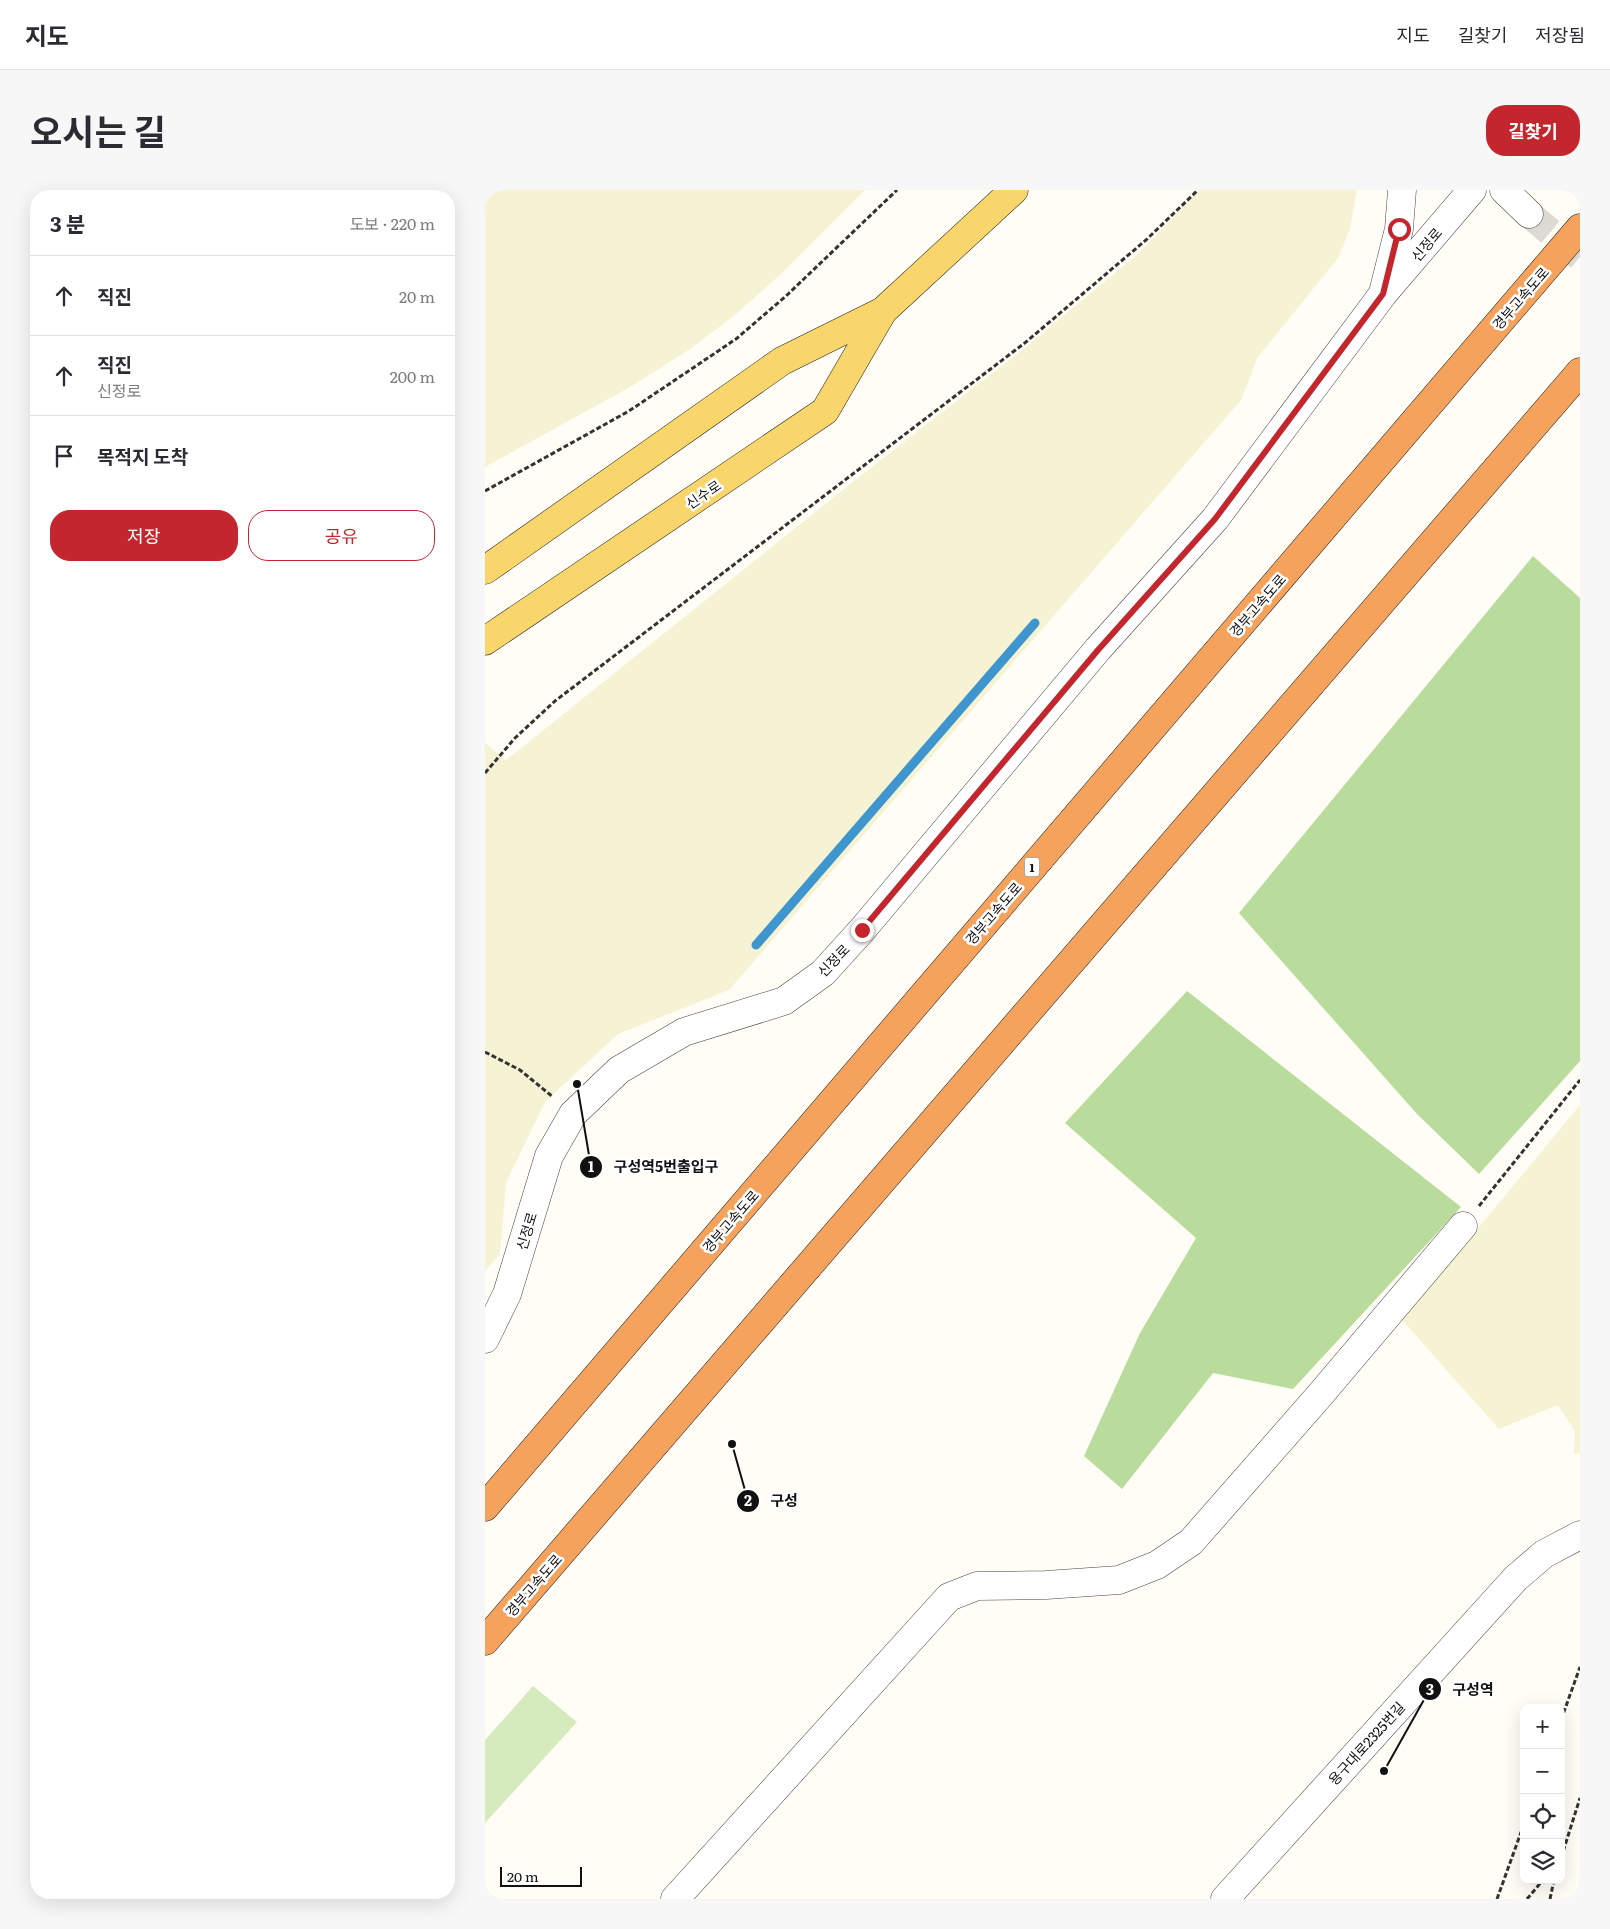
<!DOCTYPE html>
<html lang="ko">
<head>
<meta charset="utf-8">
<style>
	:root { --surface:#fff; --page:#f7f7f7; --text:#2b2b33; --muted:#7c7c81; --line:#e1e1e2; --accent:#c4262e }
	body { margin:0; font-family:Literata,"Noto Sans KR",serif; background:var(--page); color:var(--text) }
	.controls { position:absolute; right:15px; bottom:15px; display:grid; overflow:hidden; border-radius:10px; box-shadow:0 5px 20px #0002 }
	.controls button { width:45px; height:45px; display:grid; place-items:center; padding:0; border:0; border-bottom:1px solid var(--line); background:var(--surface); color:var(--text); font:25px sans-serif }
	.scale { position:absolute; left:15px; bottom:12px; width:82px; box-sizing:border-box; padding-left:5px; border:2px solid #111; border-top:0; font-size:14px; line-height:18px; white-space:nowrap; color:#111; -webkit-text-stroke:4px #fff; paint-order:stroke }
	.stop { position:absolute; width:15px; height:15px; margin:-11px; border:4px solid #c4262e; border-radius:50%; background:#fff }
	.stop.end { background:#c4262e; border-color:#fff; box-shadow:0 1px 5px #0008 }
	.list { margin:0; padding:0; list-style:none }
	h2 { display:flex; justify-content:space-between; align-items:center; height:65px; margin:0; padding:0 20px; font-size:21px }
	h2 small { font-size:16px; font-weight:400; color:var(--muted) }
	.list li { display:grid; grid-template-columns:32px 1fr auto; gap:15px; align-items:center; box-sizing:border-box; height:80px; padding:0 20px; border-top:1px solid var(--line) }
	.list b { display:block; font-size:19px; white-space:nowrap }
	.list p { margin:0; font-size:16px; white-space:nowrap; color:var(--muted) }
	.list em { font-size:16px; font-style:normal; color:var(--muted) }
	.actions { display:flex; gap:10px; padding:15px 20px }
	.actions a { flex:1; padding:11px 0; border:1px solid var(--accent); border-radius:20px; text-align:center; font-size:18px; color:var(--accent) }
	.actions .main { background:var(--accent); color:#fff }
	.icon { flex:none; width:28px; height:28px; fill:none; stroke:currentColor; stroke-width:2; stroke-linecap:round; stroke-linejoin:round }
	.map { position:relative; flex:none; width:1095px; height:1709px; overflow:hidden; border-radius:20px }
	header { display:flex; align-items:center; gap:30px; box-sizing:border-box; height:70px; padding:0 25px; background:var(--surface); border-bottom:1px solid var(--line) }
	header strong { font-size:24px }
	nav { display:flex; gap:28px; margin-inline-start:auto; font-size:18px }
	.intro { display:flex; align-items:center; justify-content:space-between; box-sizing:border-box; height:120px; padding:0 30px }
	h1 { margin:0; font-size:35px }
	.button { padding:12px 22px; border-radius:20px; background:var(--accent); color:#fff; font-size:18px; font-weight:700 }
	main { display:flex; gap:30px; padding:0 30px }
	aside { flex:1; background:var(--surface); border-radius:20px; box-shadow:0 5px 20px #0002 }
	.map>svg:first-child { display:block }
	.farmland { fill:#f6f3d4 }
	.green { fill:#d5ebbd }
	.forest { fill:#b9dc9c }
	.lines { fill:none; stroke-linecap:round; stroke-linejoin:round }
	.stream { stroke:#3f96cf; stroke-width:9 }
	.minor-tunnel { stroke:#dbdad3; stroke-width:28; stroke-dasharray:28 14; stroke-linecap:butt }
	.minor-casing { stroke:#444; stroke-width:29 }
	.major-casing { stroke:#222; stroke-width:29 }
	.highway-casing { stroke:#222; stroke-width:29 }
	.path { stroke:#333; stroke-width:3; stroke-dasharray:5 2.5; stroke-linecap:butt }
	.minor { stroke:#fff; stroke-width:28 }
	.major { stroke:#f9d66b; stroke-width:28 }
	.highway { stroke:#f5a25d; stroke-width:28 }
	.route { stroke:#c4262e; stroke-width:6 }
	.labels { text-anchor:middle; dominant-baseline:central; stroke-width:5; stroke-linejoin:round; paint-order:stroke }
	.shield { fill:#fff; stroke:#585858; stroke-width:1 }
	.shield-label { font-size:12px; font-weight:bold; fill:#111 }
	.street-label { font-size:14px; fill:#111; stroke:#fff }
	.leader { fill:none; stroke:#111; stroke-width:2 }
	.callout-dot { fill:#111; stroke:#fff; stroke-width:2 }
	.mark-label { font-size:15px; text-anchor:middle; font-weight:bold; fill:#fff }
	.callout-label { font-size:15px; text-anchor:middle; font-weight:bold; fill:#111; stroke:#fff; stroke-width:5; stroke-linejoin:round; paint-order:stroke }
</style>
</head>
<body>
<header>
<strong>지도</strong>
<nav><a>지도</a><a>길찾기</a><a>저장됨</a></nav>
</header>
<div class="intro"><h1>오시는 길</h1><a class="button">길찾기</a></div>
<main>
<aside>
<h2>3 분<small>도보 · 220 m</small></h2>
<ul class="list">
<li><svg class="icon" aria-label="ahead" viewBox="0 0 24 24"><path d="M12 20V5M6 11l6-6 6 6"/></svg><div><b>직진</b></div><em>20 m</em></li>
<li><svg class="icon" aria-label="ahead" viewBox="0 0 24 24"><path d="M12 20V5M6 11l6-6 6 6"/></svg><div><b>직진</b><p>신정로</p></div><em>200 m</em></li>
<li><svg class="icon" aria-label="arrive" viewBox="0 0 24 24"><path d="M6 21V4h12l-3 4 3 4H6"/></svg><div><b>목적지 도착</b></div></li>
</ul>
<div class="actions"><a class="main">저장</a><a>공유</a></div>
</aside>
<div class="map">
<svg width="1095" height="1709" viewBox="0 0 1095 1709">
	<rect width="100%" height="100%" fill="#fffdf5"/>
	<g class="farmland">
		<polygon points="0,0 380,0 296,84 250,125 205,159 147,196 0,277"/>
		<polygon points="714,0 871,0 871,5 865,39 853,68 773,167 756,210 244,800 133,844 60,912 21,993 15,1064 0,1081 0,553 21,570 379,283 536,161 654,63"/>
		<polygon points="1095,915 1095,1263 1089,1264 1090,1241 1073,1215 1014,1239 917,1130"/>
	</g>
	<polygon class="green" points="48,1496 92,1532 0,1633 0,1550"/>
	<g class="forest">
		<polygon points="1048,366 1095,408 1095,871 994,984 932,924 754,723"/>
		<polygon points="702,801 976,1017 808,1199 728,1183 637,1299 599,1266 655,1143 711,1048 580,933"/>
	</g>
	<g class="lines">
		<polyline class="stream" points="271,755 550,433"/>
		<polyline class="minor-tunnel" points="1044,24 1095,67"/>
		<defs>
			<g id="minor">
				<polyline points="1019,0 1044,24"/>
				<polyline points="899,99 914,39 917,0"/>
				<polyline points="0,1149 22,1104 64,966 88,924 134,880 199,842 299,811 338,783 377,740 613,459 730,329 898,104 987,0"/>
				<polyline points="190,1709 464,1407 492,1396 561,1395 634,1390 672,1375 706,1352 835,1205 978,1036"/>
				<polyline points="740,1709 1031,1388 1059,1364 1095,1345"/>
			</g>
			<g id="major">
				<polyline points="0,380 297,171 398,121 529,0"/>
				<polyline points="0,451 340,221 398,121"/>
			</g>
			<g id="highway">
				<polyline points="0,1317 1095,38"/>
				<polyline points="0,1451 1095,182"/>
			</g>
		</defs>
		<use href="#minor" class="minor-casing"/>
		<use href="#major" class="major-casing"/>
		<use href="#highway" class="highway-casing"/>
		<g class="path">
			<polyline points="0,301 144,221 251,149 301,106 412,0"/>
			<polyline points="0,583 30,548 70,511 541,152 661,50 713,0"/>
			<polyline points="0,862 35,880 68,907"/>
			<polyline points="994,1016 1095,890"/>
			<polyline points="1076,1530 1095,1477"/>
			<polyline points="1076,1668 1095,1608"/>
			<polyline points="1012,1709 1039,1634"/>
			<polyline points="1042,1709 1058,1690"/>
			<polyline points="1065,1709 1069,1690"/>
		</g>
		<use href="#minor" class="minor"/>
		<use href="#major" class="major"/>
		<use href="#highway" class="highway"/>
	</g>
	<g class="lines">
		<polyline class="route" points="377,740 613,460 730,329 898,104 914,39"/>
	</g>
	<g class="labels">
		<rect class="shield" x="539.5" y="667.5" width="15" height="19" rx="4"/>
		<g class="shield-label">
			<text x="547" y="677">1</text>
		</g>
		<g class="street-label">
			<text transform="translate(941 54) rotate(-50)">신정로</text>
			<text transform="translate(1035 108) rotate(-49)">경부고속도로</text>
			<text transform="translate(218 304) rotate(-34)">신수로</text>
			<text transform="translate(772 415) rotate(-49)">경부고속도로</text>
			<text transform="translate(508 723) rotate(-49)">경부고속도로</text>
			<text transform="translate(348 770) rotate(-46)">신정로</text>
			<text transform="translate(245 1031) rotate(-49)">경부고속도로</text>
			<text transform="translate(41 1041) rotate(-73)">신정로</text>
			<text transform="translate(48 1395) rotate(-49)">경부고속도로</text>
			<text transform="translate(881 1553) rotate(-48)">용구대로2325번길</text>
		</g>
	</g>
	<path class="leader" d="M92 894L106 977M247 1254L263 1311M899 1581L945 1499"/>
	<g class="callout-dot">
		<circle cx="92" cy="894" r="5"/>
		<circle cx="247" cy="1254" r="5"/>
		<circle cx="899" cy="1581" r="5"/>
		<circle cx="106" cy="977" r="12"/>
		<circle cx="263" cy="1311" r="12"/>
		<circle cx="945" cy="1499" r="12"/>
	</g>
	<g class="mark-label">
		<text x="106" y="982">1</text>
		<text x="263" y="1316">2</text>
		<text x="945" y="1505">3</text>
	</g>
	<g class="callout-label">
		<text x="181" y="982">구성역5번출입구</text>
		<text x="299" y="1316">구성</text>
		<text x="988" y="1505">구성역</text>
	</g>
</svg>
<div class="controls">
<button>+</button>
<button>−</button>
<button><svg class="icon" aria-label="locate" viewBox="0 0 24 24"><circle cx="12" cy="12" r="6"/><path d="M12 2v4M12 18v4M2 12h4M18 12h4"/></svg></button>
<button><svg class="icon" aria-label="layers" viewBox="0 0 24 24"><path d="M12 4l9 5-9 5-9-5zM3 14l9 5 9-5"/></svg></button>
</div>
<div class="scale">20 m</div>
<div class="stop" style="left:914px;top:39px"></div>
<div class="stop end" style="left:377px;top:740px"></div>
</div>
</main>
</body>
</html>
